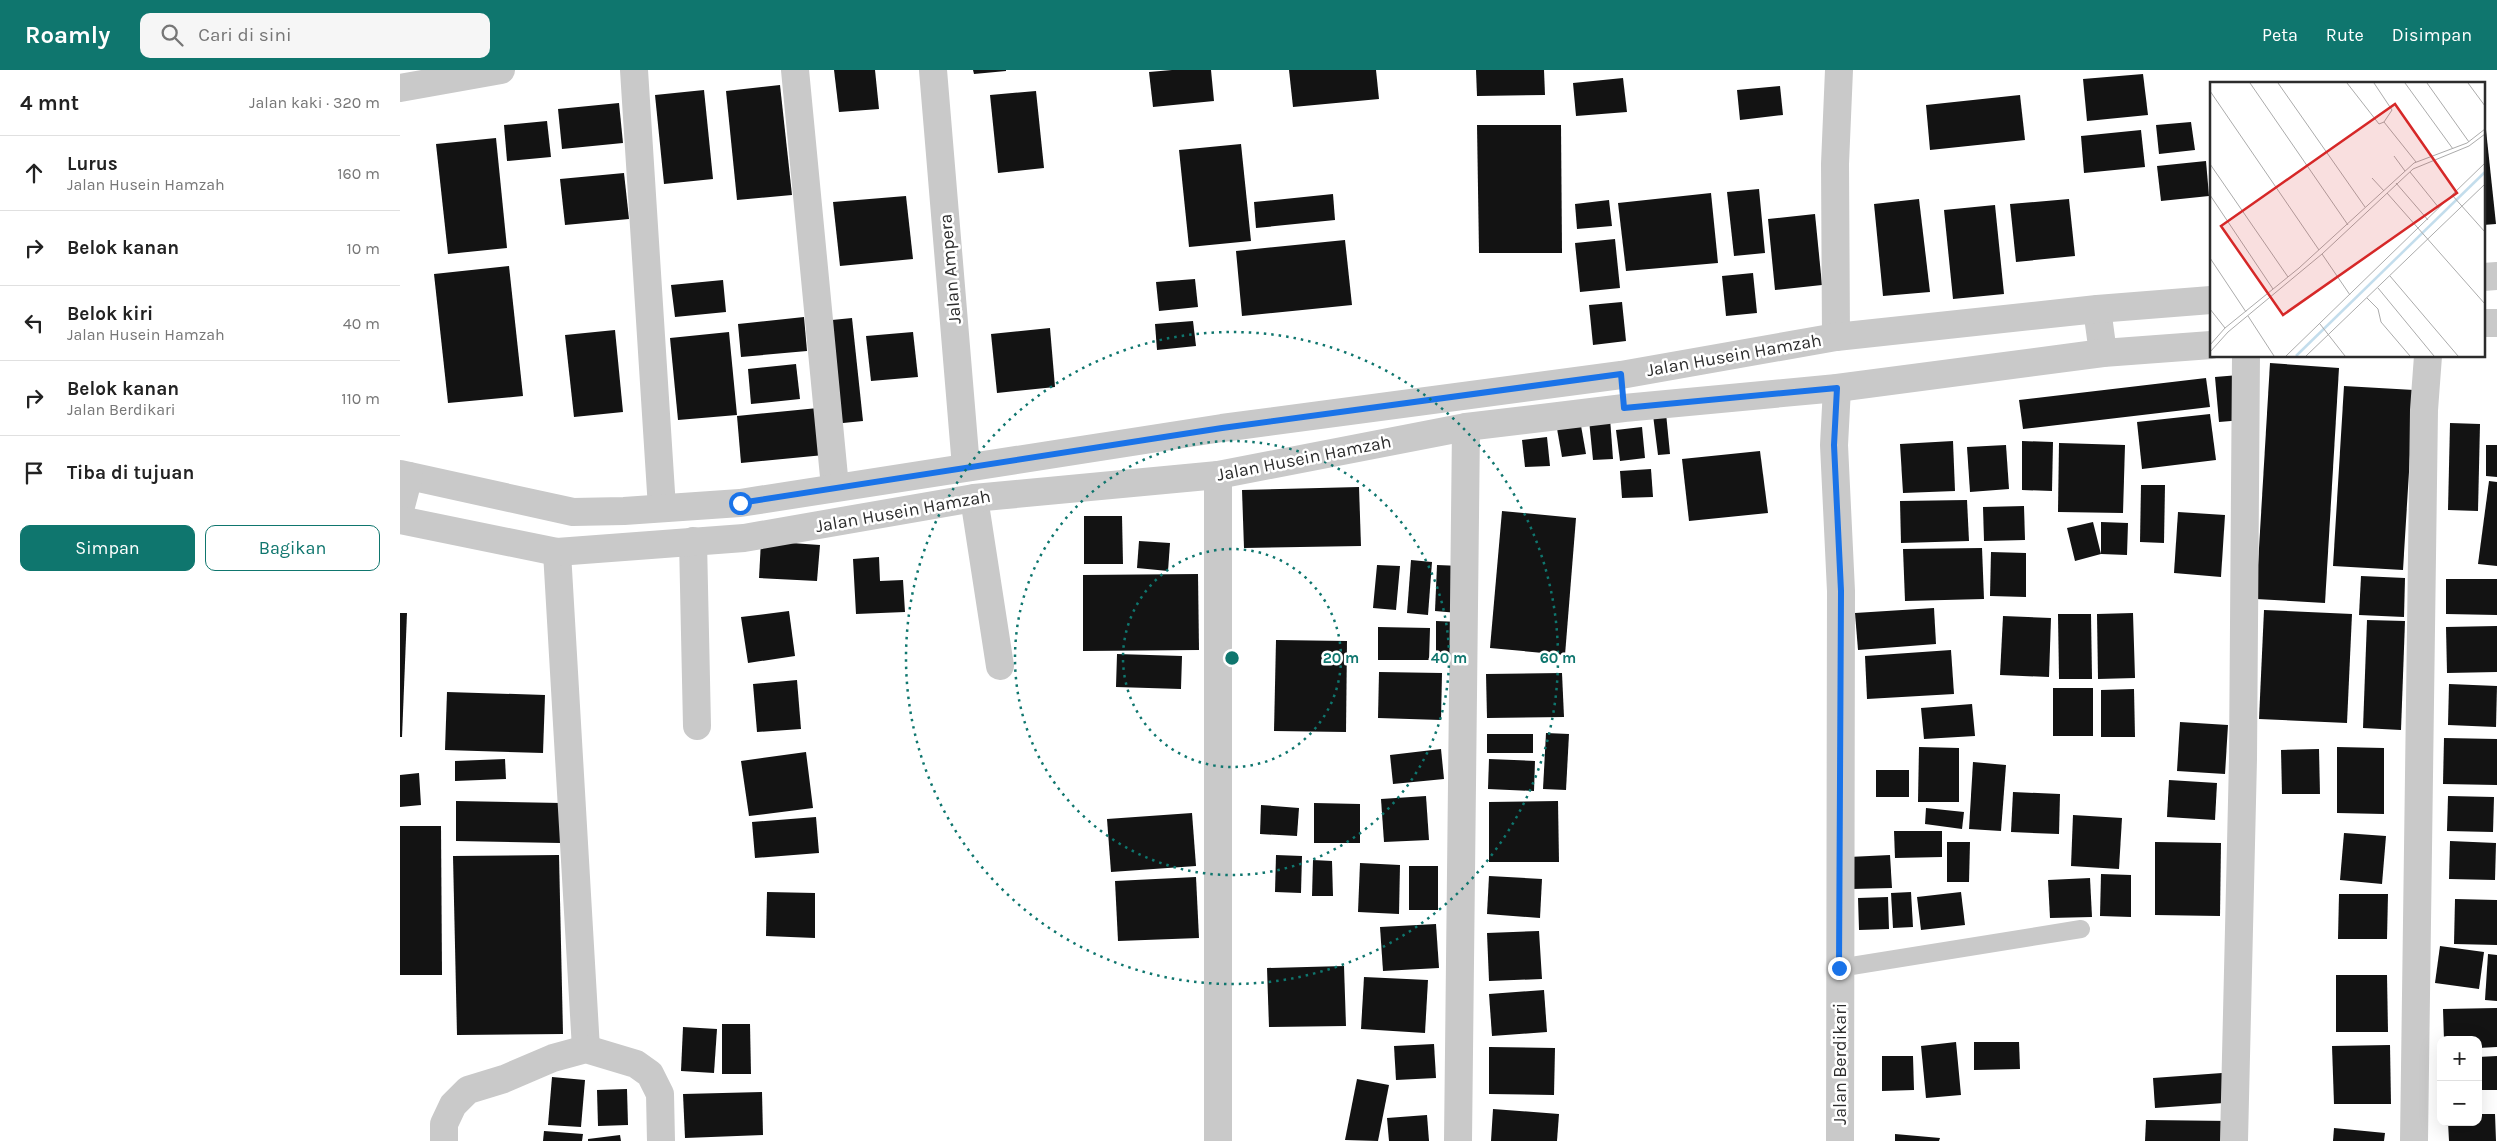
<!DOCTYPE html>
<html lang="id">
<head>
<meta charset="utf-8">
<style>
	:root { --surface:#fff; --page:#f6f6f6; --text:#222; --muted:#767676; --line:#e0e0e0; --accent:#0f766e }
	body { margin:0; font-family:Karla,sans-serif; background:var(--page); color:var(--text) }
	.controls { position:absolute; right:15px; bottom:15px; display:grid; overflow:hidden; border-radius:10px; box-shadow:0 5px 20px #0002 }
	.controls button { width:45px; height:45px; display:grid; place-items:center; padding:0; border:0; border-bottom:1px solid var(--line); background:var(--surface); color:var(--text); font:25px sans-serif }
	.stop { position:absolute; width:15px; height:15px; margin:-11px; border:4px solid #1a73e8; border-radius:50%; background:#fff }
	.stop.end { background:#1a73e8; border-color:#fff; box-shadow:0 1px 5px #0008 }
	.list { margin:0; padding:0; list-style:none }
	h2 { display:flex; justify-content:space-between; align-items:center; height:65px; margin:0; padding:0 20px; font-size:21px }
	h2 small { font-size:16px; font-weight:400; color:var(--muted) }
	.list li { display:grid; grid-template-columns:32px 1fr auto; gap:15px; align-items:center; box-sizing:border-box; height:75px; padding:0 20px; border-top:1px solid var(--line) }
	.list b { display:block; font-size:19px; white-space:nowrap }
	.list p { margin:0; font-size:16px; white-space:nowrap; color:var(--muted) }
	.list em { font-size:16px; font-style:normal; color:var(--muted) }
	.actions { display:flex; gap:10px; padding:15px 20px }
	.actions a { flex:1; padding:11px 0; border:1px solid var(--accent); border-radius:10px; text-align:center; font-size:18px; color:var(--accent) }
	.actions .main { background:var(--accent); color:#fff }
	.icon { flex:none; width:28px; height:28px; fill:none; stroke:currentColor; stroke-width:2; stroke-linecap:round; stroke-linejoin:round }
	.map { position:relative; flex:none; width:2097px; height:1071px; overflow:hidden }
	header { display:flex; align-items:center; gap:30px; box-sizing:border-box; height:70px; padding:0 25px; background:var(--accent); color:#fff }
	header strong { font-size:24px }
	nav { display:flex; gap:28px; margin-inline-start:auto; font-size:18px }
	.search { width:350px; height:45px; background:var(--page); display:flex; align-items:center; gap:12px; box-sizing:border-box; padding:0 18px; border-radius:10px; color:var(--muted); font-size:19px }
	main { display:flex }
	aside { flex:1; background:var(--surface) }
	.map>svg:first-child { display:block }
	.building { fill:#131313 }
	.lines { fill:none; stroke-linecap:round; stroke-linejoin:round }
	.service { stroke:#c9c9c9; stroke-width:18 }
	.minor { stroke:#c9c9c9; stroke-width:28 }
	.tertiary { stroke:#c9c9c9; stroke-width:28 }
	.route { stroke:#1a73e8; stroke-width:6 }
	.ring { fill:none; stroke:#0f766e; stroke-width:2.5; stroke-dasharray:2.5 5 }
	.labels { text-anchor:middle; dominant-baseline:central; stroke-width:5; stroke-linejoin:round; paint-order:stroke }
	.street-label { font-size:18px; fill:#2c2c2c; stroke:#fff }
	.inset-river { fill:none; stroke:#c3ddec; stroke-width:2.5 }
	.inset-road { fill:none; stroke:#ababab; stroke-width:1 }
	.view { fill:#d62828; fill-opacity:0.15; stroke:#d62828; stroke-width:2.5 }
	.inset-edge { fill:none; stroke:#2c2c2c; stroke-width:2.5 }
	.centre { fill:#0f766e; stroke:#fff; stroke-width:2.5 }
	.ring-label { font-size:15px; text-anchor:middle; font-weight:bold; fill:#0f766e; stroke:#fff; stroke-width:5; stroke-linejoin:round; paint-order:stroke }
</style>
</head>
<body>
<header>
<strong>Roamly</strong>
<div class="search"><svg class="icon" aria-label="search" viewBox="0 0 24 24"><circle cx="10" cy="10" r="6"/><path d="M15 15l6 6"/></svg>Cari di sini</div>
<nav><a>Peta</a><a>Rute</a><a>Disimpan</a></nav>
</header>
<main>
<aside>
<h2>4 mnt<small>Jalan kaki · 320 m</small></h2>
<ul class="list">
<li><svg class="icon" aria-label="ahead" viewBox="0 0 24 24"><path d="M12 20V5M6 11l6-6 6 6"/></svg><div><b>Lurus</b><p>Jalan Husein Hamzah</p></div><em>160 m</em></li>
<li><svg class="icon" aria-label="right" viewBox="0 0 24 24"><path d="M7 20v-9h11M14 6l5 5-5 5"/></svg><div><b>Belok kanan</b></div><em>10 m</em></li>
<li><svg class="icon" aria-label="left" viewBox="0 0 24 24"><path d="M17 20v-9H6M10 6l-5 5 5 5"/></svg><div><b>Belok kiri</b><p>Jalan Husein Hamzah</p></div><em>40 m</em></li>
<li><svg class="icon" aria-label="right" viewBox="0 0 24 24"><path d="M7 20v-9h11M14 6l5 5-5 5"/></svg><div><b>Belok kanan</b><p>Jalan Berdikari</p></div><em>110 m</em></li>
<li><svg class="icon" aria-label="arrive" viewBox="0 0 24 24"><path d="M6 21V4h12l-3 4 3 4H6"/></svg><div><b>Tiba di tujuan</b></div></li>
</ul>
<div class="actions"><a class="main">Simpan</a><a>Bagikan</a></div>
</aside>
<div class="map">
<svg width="2097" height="1071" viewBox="0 0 2097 1071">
	<rect width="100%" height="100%" fill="#fff"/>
	<g class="building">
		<polygon points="434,0 475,0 479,39 439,42"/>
		<polygon points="573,0 606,0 606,1 574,4"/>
		<polygon points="772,0 811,0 814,31 753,37 749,2"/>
		<polygon points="889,0 976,0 979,29 893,37"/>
		<polygon points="1076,0 1144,0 1145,25 1077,26"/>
		<polygon points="1743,4 1748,45 1687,51 1683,9"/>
		<polygon points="1223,8 1227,42 1176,46 1173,13"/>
		<polygon points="380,15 392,125 337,130 326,21"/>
		<polygon points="1380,16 1383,45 1340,50 1337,20"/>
		<polygon points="304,20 313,109 264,114 255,25"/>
		<polygon points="636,21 644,98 598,103 590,25"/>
		<polygon points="1620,25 1625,70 1530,80 1526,35"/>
		<polygon points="219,33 223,73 162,79 158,39"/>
		<polygon points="147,51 151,87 107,91 104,55"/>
		<polygon points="1791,52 1795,80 1759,84 1756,55"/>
		<polygon points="1077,55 1161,55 1162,183 1079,183"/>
		<polygon points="1741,60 1745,97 1684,103 1681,66"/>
		<polygon points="2086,60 2096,154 2083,155 2083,61"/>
		<polygon points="96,68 107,178 48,184 36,74"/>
		<polygon points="841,74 851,171 789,177 779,80"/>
		<polygon points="1806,91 1809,126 1761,131 1757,96"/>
		<polygon points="224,103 229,149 165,155 160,109"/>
		<polygon points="1359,119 1365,183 1334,186 1327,122"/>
		<polygon points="1311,123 1318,193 1226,201 1218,133"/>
		<polygon points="933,124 935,150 856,158 854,132"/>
		<polygon points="506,126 513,189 440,196 433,132"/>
		<polygon points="1519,129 1530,222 1483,226 1474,134"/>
		<polygon points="1669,129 1675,186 1616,192 1610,134"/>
		<polygon points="1209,130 1212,156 1177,159 1175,134"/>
		<polygon points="1595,135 1604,224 1553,229 1544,140"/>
		<polygon points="1415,144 1422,215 1375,220 1368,149"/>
		<polygon points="1215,169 1220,218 1180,222 1175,173"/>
		<polygon points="945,170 952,235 842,246 836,181"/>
		<polygon points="109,196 123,326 48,333 34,204"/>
		<polygon points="1353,203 1357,243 1326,246 1322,206"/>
		<polygon points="795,209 798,237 759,241 756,212"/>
		<polygon points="323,210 326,242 275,247 271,215"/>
		<polygon points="1222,232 1226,271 1193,275 1189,235"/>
		<polygon points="404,247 407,281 341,287 338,254"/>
		<polygon points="452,248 463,351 433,354 422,251"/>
		<polygon points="793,251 796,276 757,280 755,254"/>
		<polygon points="650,258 655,317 597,323 591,264"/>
		<polygon points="215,260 223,342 174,347 165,265"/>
		<polygon points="329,262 337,345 278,350 270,268"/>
		<polygon points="513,262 518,307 471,311 466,266"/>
		<polygon points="1870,293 1939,298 1925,533 1856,529"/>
		<polygon points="396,294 400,329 351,334 348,299"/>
		<polygon points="1839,305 1843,350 1819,352 1815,307"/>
		<polygon points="1806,308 1810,337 1623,359 1619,330"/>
		<polygon points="1944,316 2014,320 2003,500 1933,496"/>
		<polygon points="418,338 424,385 341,393 337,346"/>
		<polygon points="1266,343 1270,384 1258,385 1253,345"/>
		<polygon points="1810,344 1816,390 1742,399 1737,352"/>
		<polygon points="1210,348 1213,389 1193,390 1189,350"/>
		<polygon points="1180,350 1186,384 1162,387 1156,353"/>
		<polygon points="2050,353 2080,354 2078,441 2048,440"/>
		<polygon points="1242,357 1245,388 1220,391 1216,360"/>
		<polygon points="1147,367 1150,396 1125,397 1122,370"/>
		<polygon points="1553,371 1555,421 1503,423 1500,374"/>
		<polygon points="1622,371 1653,372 1652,421 1622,420"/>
		<polygon points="1659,373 1725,375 1723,443 1658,442"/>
		<polygon points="1606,375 1609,419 1570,422 1567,377"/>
		<polygon points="2086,375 2097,375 2097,407 2086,406"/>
		<polygon points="1360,381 1368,443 1289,451 1282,389"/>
		<polygon points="1251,399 1253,427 1222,428 1220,401"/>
		<polygon points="2089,411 2097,412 2097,496 2078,494"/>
		<polygon points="1741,415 1765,415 1764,473 1740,472"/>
		<polygon points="959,417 961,476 844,478 842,420"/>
		<polygon points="1567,430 1569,471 1501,473 1500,431"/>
		<polygon points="1624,436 1625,470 1584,471 1583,437"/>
		<polygon points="1102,441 1176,448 1165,585 1090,578"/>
		<polygon points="1778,442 1825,445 1821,507 1774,503"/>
		<polygon points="684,446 722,446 723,494 684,494"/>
		<polygon points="1693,452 1701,484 1701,452 1728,453 1727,485 1701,484 1675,491 1667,458"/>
		<polygon points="361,471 420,475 417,511 359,508"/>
		<polygon points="739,471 770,473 768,501 737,498"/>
		<polygon points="1582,478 1584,529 1505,531 1503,479"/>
		<polygon points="1591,482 1626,483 1626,527 1590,526"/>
		<polygon points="479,487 480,511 503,510 505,542 456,544 453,489"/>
		<polygon points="1011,490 1032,492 1028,545 1007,543"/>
		<polygon points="977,495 1000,496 996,540 973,538"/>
		<polygon points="1037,495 1061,496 1058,543 1035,541"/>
		<polygon points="798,504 799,580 683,581 683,505"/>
		<polygon points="1961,506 2005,508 2004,547 1959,545"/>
		<polygon points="2046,509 2097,509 2097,545 2046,544"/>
		<polygon points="1534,538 1536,574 1458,580 1455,543"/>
		<polygon points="1864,540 1952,544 1947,653 1859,649"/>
		<polygon points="389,541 395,586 348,593 341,547"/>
		<polygon points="0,543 7,543 2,667 0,667"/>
		<polygon points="1733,543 1735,608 1698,609 1697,544"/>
		<polygon points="1658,544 1691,544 1692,609 1659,609"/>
		<polygon points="1603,546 1651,548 1649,607 1600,605"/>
		<polygon points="1967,550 2005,551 2001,660 1963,658"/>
		<polygon points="1036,551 1059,552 1060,588 1036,588"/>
		<polygon points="2097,556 2097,602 2047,603 2046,557"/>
		<polygon points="978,557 1030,558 1029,590 978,590"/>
		<polygon points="876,570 947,571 946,662 874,661"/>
		<polygon points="1551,580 1554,624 1467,629 1465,586"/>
		<polygon points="717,584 782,586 781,619 716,617"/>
		<polygon points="979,602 1042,603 1041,650 978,648"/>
		<polygon points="1162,603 1164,647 1087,648 1086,604"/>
		<polygon points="397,610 401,659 357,662 353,614"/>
		<polygon points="2049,614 2097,616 2096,657 2048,655"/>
		<rect x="1653" y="618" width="40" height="48"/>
		<polygon points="1734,619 1735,667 1701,667 1701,620"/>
		<polygon points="47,622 145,625 143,683 45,680"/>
		<polygon points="1572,634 1575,666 1524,669 1521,638"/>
		<polygon points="1780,652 1828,655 1825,704 1777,701"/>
		<polygon points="1146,663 1169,664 1166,720 1143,719"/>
		<rect x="1087" y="664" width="46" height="19"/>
		<polygon points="2044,668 2097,669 2097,715 2043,714"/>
		<polygon points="1519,677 1559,678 1559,732 1518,732"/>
		<polygon points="1937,677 1984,678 1984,744 1937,743"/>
		<polygon points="1041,679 1044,709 993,714 990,685"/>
		<polygon points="1919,679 1920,724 1882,724 1881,680"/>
		<polygon points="406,682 413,738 349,746 341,691"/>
		<polygon points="105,689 106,709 55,711 55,691"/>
		<polygon points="1089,689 1135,691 1134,721 1088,719"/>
		<polygon points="1573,692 1606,695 1601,761 1569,759"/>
		<rect x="1476" y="700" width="33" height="27"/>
		<polygon points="19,703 21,735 0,737 0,705"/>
		<polygon points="1769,710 1817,713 1815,750 1767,747"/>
		<polygon points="1613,722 1660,724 1659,764 1611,762"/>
		<polygon points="1026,726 1029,770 984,772 981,729"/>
		<polygon points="2048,726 2094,727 2093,762 2047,761"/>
		<polygon points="56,731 161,733 160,773 56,771"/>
		<polygon points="1158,731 1159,792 1089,792 1089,732"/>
		<polygon points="914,733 960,734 960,773 914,773"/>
		<polygon points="861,735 899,738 897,766 860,764"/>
		<polygon points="1526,738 1564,742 1562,759 1525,754"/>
		<polygon points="792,743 796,796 711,802 707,749"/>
		<polygon points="1673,745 1722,748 1719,799 1671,796"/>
		<polygon points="416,747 419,783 355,788 352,752"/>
		<polygon points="0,756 41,756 42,905 0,905"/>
		<polygon points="1494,761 1542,761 1542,787 1495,788"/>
		<polygon points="1944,763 1986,766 1982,814 1940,810"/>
		<polygon points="2050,771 2096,773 2095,810 2049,809"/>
		<polygon points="1547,772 1570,772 1569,812 1547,812"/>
		<polygon points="1755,772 1821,773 1820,846 1755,845"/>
		<polygon points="159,785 163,964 57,965 53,786"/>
		<polygon points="876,785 902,786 901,823 875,822"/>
		<polygon points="1490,785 1492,818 1451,819 1449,787"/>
		<polygon points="913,790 932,791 933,826 912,826"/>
		<polygon points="960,793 1000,795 999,844 958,842"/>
		<rect x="1009" y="796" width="29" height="44"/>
		<polygon points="1701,804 1731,805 1731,847 1700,846"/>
		<polygon points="1089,806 1142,809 1140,848 1087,844"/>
		<polygon points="796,807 799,868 718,871 715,811"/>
		<polygon points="1690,808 1692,847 1650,848 1648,810"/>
		<polygon points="367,822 415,823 415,868 366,866"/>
		<polygon points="1511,822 1513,857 1493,858 1491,823"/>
		<polygon points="1561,822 1565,855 1521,860 1517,827"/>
		<polygon points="1939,824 1988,824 1987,869 1938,869"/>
		<polygon points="1488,827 1489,859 1459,860 1458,828"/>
		<polygon points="2055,829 2097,830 2097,875 2054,874"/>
		<polygon points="1036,854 1039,898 983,901 980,857"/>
		<polygon points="1139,861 1142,909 1089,911 1087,863"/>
		<polygon points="2040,876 2084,882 2079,919 2035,913"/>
		<polygon points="2088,884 2097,885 2097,931 2085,930"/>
		<polygon points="944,896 946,956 869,957 867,898"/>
		<polygon points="1936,905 1987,905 1988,962 1936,962"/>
		<polygon points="964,907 1028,910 1025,963 961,959"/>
		<polygon points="1144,920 1147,962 1092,966 1089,924"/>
		<polygon points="2097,938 2097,977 2078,978 2078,970 2044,970 2043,939"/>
		<polygon points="322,954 350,954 351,1004 322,1004"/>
		<polygon points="283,957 317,959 314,1003 281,1001"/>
		<polygon points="1556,972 1561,1025 1526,1028 1521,976"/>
		<polygon points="1574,972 1619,972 1620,999 1574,1000"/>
		<polygon points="1034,974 1036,1008 996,1010 994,976"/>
		<polygon points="1990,975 1991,1034 1934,1034 1932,976"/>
		<polygon points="1089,977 1155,978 1154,1025 1089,1024"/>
		<polygon points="1482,986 1513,986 1514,1020 1482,1021"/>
		<polygon points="2097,986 2097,1020 2078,1020 2078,987"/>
		<polygon points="1822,1003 1824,1033 1755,1038 1753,1008"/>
		<polygon points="152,1007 185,1010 181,1057 148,1055"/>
		<polygon points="957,1009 989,1015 978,1071 945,1070"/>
		<polygon points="227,1019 228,1055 198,1056 197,1020"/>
		<polygon points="362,1022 363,1065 285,1068 283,1024"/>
		<polygon points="1093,1039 1159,1044 1157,1071 1091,1071"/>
		<polygon points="2078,1044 2095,1044 2096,1071 2049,1071 2048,1052 2078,1052"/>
		<polygon points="1027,1045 1029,1071 989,1071 987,1048"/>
		<polygon points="1746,1050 1831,1051 1831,1071 1745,1071"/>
		<polygon points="1934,1058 1985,1063 1984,1071 1933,1071"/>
		<polygon points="144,1061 183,1064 182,1071 143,1071"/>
		<polygon points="1495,1064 1540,1068 1539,1071 1495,1071"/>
		<polygon points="220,1065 221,1071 188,1071 188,1069"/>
	</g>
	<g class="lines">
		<polyline class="service" points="1439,898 1681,859"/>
		<g class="minor">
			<polyline points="234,0 262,438"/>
			<polyline points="395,0 435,417"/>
			<polyline points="533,0 566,397"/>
			<polyline points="0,18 101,0"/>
			<polyline points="1436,267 1435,94 1439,0"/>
			<polyline points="1437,318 1434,375 1441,521 1440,1071"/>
			<polyline points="818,405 818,1071"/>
			<polyline points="574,428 600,596"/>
			<polyline points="293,471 297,656"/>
			<polyline points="157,482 186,979"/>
			<polyline points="44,1071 44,1054 53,1035 68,1020 104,1009 153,988 186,979 236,994 250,1004 260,1024 261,1071"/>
			<polyline points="1058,1071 1066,357"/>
			<polyline points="1834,1071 1843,689 1846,286"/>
			<polyline points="2014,1071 2024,340 2028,286"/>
		</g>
		<g class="tertiary">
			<polyline points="2083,207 2097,206"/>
			<polyline points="1697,239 1703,283"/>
			<polyline points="2083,253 2097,253"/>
			<polyline points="0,404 173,442 224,441 340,433 822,358 1221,305 1436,267 1697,239 1811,230"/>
			<polyline points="0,440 9,406"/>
			<polyline points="0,450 157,482 344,468 574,428 818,405 1066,357 1224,338 1437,318 1703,283 1811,275"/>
		</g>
	</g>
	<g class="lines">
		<polyline class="route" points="340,433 822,358 1221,304 1224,338 1437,318 1434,375 1441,521 1439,898"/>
	</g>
	<g class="ring">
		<circle cx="832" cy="588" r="109"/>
		<circle cx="832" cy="588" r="217"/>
		<circle cx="832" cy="588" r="326"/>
	</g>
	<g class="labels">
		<g class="street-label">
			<text transform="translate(550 199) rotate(-95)">Jalan Ampera</text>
			<text transform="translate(1334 285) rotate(-10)">Jalan Husein Hamzah</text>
			<text transform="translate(904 388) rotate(-11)">Jalan Husein Hamzah</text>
			<text transform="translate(503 441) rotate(-10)">Jalan Husein Hamzah</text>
			<text transform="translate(1440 994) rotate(-90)">Jalan Berdikari</text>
		</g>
	</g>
	<g transform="translate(1810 12)">
		<rect width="275" height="275" fill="#fff"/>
		<path class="inset-river" d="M86,274l189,-184"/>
		<path class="inset-road" d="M40,1l98,142M68,1l87,124M137,1l32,41 5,-2 8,-12 -18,-27M195,1l48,66M217,1l42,59M258,1l17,23M0,9l109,159M174,40l32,40M184,74l11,15M0,82l78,113M200,90l29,36M162,96l12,13M186,101l32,37M177,111l98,111M0,113l63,94M242,113l33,37M112,172l28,41M0,176l36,54M180,194l68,80M168,206l56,68M157,216l11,11 3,13 29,34M0,227l15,19M38,234l26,40M110,242l25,32M0,263l15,-17 74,-60 115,-105 53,-20 18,-14M0,270l18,-20 94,-78 91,-85 56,-23 16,-12M76,274l199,-193M96,274l179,-172"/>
		<path class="view" d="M185,22l62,89 -174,122 -62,-89z"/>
		<rect width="275" height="275" class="inset-edge"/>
	</g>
	<circle cx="832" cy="588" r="8" class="centre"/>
	<g class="ring-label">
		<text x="941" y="593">20 m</text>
		<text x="1049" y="593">40 m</text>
		<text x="1158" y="593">60 m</text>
	</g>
</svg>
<div class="controls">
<button>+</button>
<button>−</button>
</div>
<div class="stop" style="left:340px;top:433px"></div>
<div class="stop end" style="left:1439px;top:898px"></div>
</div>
</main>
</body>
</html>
